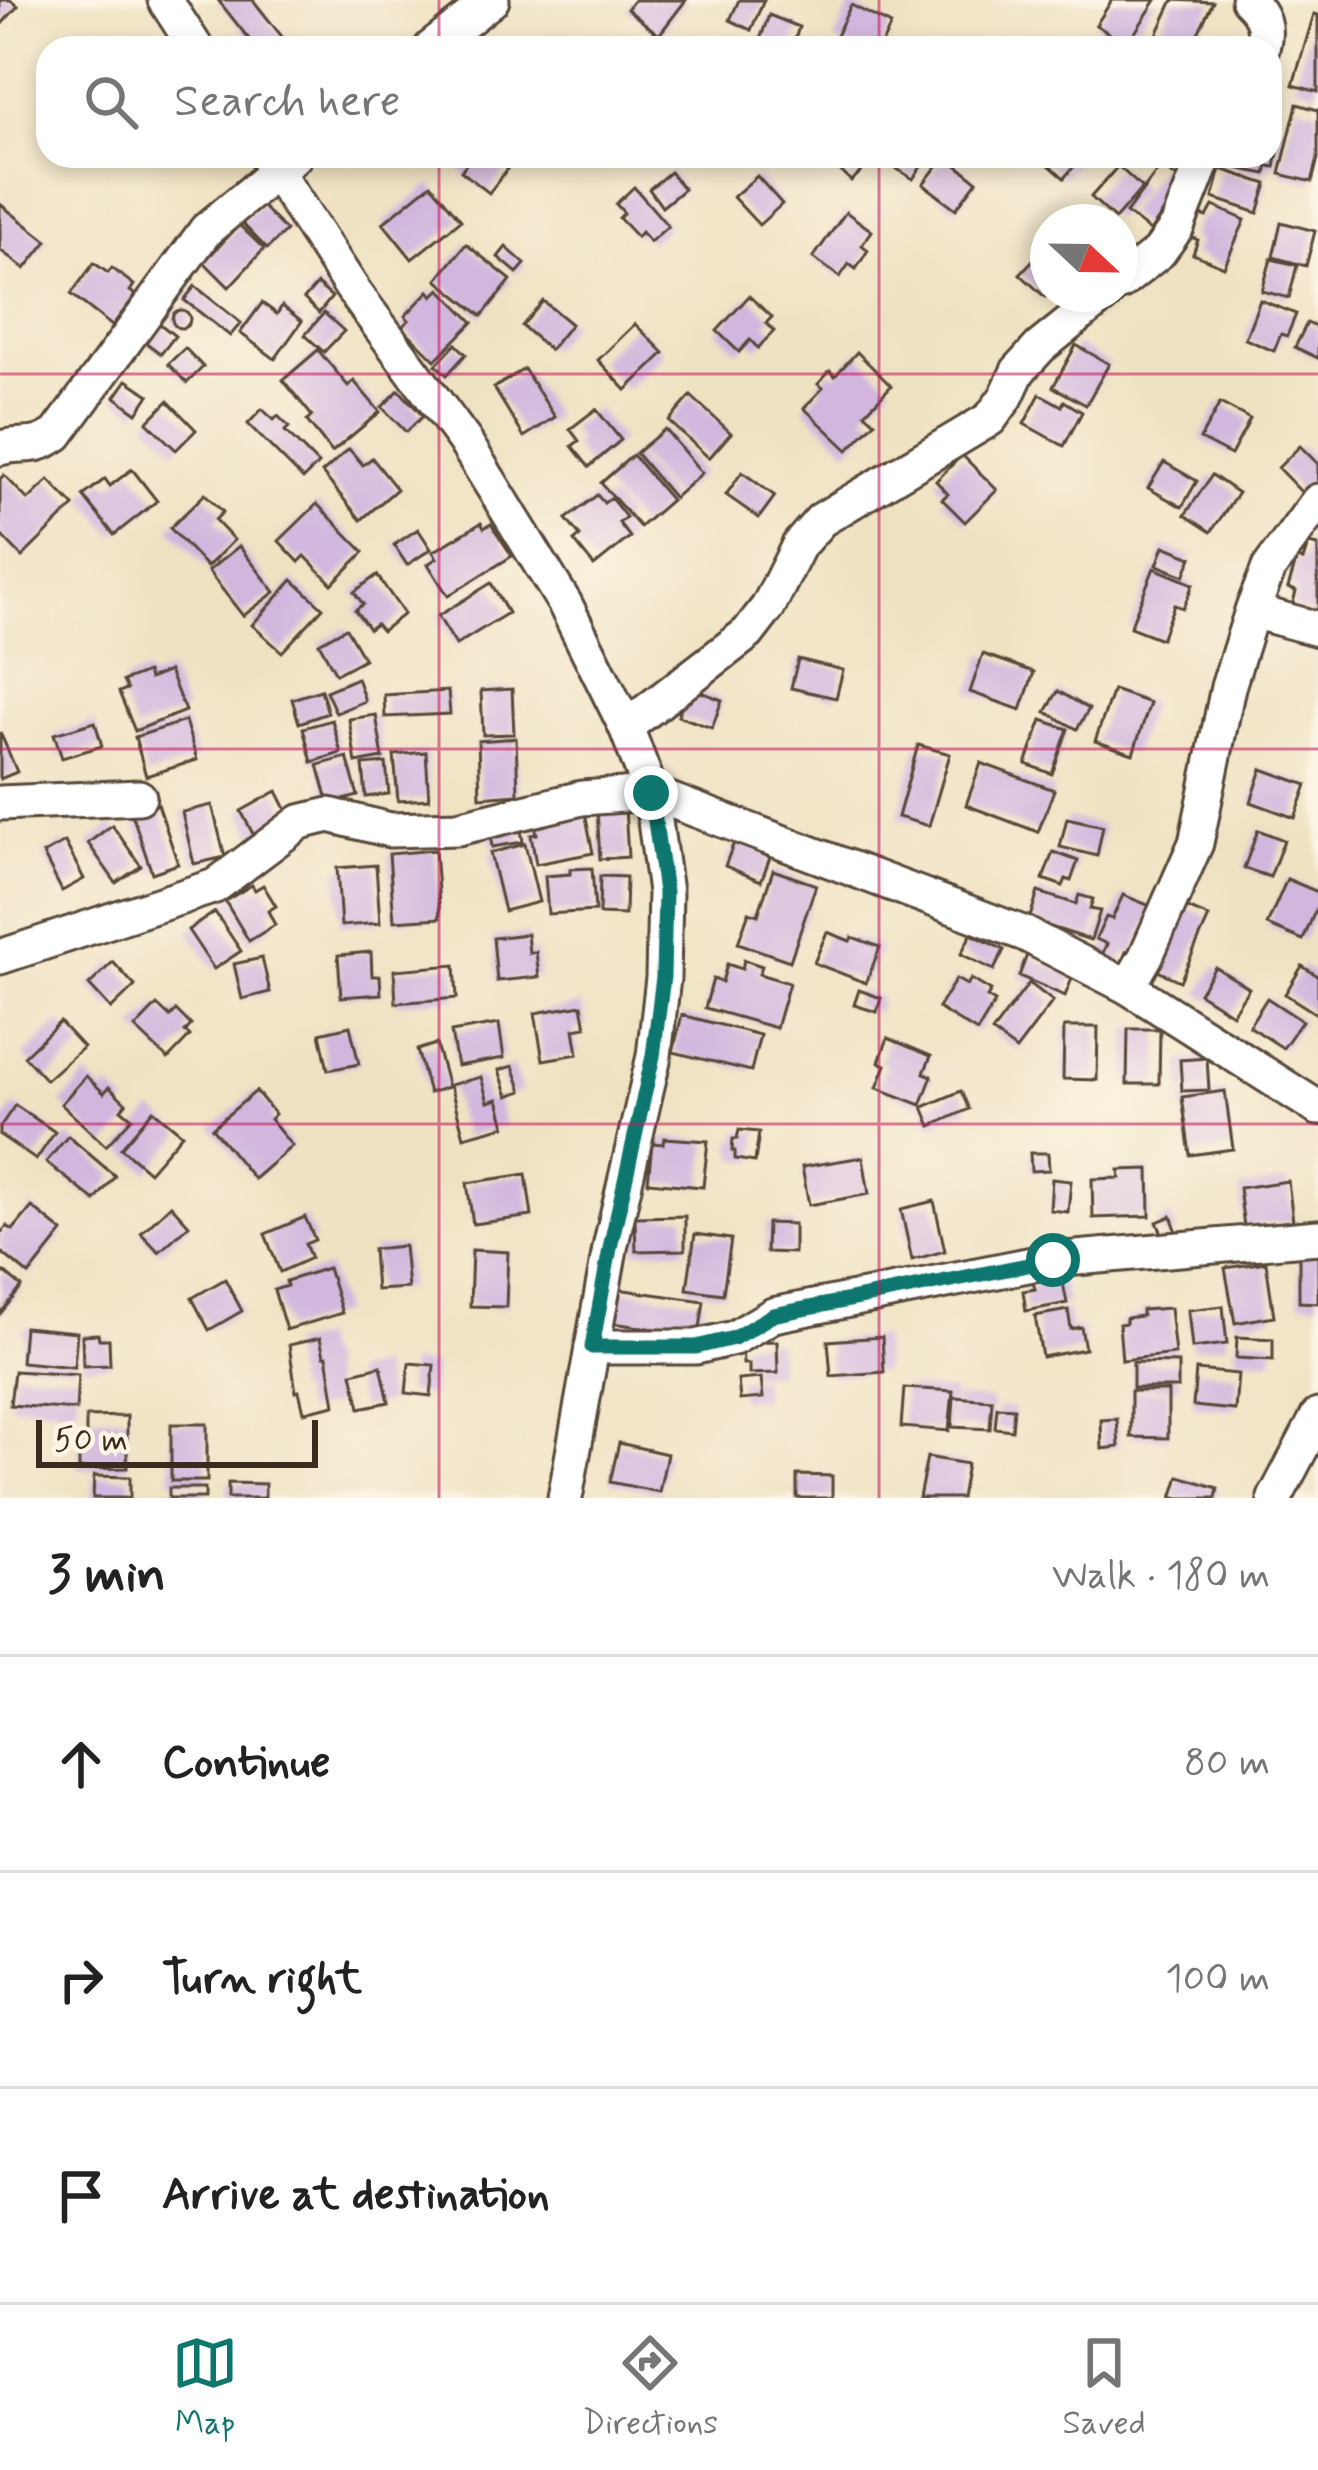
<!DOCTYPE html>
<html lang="en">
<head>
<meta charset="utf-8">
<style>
	:root { --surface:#fff; --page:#f2f2f2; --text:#222; --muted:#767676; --line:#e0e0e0; --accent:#0f766e }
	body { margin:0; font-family:Mynerve,sans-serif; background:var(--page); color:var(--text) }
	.compass { position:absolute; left:1030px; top:204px; width:108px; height:108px; border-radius:50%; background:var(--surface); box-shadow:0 6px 18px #0003; rotate:112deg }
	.scale { position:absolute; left:36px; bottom:30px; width:282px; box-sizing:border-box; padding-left:12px; border:6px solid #3b2a1e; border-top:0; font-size:33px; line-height:42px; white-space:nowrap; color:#3b2a1e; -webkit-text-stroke:9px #fcf5e5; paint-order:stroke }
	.stop { position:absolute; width:36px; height:36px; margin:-27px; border:9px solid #0f766e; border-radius:50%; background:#fff }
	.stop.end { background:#0f766e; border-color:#fff; box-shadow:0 3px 12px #0008 }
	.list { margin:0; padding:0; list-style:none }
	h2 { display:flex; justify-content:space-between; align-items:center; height:156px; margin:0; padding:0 48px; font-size:51px }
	h2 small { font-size:39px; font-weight:400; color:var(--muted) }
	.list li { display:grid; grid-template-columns:78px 1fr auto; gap:36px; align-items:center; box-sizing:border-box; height:216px; padding:0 48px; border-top:3px solid var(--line) }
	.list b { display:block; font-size:45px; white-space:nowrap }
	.list em { font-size:39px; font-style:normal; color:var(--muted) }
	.icon { flex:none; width:66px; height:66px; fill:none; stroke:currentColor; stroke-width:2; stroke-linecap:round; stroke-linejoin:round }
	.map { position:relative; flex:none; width:1318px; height:1498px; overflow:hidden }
	.search { position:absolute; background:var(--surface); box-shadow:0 6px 18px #0003; left:36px; right:36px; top:36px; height:132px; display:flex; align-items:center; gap:30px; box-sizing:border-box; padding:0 42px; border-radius:36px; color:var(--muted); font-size:45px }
	.sheet { height:804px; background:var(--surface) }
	nav { display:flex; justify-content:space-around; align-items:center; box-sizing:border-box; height:168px; border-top:3px solid var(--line); background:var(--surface); font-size:33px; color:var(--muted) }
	nav a { display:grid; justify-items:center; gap:6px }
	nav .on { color:var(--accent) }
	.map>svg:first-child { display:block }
	.building { fill:#d2b6de }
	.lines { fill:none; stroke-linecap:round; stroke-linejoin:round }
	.minor-casing { stroke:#564637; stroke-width:39 }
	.minor { stroke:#fff; stroke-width:33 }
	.route { stroke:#0f766e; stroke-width:15 }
	.grid { fill:none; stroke:#c2185b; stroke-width:3; stroke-opacity:0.55 }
</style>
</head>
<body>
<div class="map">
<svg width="1318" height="1498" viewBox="0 0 1318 1498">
	<rect width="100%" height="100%" fill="#fcf5e5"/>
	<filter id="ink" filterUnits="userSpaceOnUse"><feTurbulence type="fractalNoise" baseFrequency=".00833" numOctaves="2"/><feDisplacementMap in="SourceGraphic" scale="24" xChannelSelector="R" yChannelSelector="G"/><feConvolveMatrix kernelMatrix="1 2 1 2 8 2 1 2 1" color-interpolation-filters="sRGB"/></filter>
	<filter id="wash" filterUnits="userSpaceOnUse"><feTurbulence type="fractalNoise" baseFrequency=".004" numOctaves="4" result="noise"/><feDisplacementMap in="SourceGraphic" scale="48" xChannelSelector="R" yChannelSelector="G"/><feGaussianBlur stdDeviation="2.7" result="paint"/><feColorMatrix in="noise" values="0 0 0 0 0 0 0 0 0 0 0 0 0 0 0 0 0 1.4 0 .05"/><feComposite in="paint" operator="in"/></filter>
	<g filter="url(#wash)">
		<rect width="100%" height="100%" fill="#efe2c2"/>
		<g id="blocks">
			<g class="building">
				<polygon points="0,0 11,0 18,6 0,26"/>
				<polygon points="218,0 253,0 291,48 256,48"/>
				<polygon points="634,0 686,0 659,35 627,9"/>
				<polygon points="739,0 764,0 751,30 730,20"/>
				<polygon points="1112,0 1156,0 1127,45 1096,25"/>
				<polygon points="1173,0 1213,2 1191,48 1169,48 1154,41"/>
				<polygon points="851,5 891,25 880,48 851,48 834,40"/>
				<polygon points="1314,14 1318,15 1318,92 1293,85"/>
				<polygon points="769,15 799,27 792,48 757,48"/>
				<polygon points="1297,104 1318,110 1318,158 1312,182 1280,174"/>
				<polygon points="1270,116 1277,117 1276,126 1283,128 1275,167 1268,166 1266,174 1236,168 1238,156 1270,156"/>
				<polygon points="472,156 517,156 489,193 461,171"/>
				<polygon points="825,156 844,156 861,172 851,181"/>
				<polygon points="885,156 928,156 913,179 883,160"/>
				<polygon points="945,156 977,181 956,209 923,184"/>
				<polygon points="1044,156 1083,156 1064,178 1042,159"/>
				<polygon points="1118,166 1142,188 1115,219 1091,197"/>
				<polygon points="1161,166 1184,183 1150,231 1126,213"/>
				<polygon points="1221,169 1267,184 1258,213 1213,198"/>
				<polygon points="670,172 684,189 662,207 649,189"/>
				<polygon points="757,176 782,204 759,225 733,197"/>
				<polygon points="431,184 461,220 412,259 383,223"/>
				<polygon points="634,187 668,226 650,242 641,232 637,237 619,218 624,213 616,204"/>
				<polygon points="0,204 47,241 25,269 0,250"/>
				<polygon points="260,204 286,231 267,249 241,222"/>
				<polygon points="1213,206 1245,220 1224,267 1193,254 1198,240 1191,237 1201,215 1207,217"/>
				<polygon points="846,212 872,231 862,245 868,250 856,269 849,264 840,277 813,258"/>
				<polygon points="1281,222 1315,231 1306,266 1273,257"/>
				<polygon points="239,225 264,249 229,287 204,262"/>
				<polygon points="466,244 511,280 482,316 437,280"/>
				<polygon points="1048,244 1048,294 1045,297 1020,274"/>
				<polygon points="506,247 525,264 517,273 498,257"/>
				<polygon points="1271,259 1297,265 1289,298 1262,291"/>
				<polygon points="94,263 108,273 112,268 134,285 130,291 136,295 112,326 71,294"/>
				<polygon points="317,284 332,297 319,313 304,299"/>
				<polygon points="195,286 241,323 230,336 184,300"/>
				<polygon points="440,289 473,322 435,360 402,327 409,320 405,316 429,291 433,296"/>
				<polygon points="749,296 772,317 766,323 774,331 758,348 750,340 739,352 717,331"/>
				<polygon points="1260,300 1296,314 1287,336 1281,334 1274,351 1245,339"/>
				<polygon points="543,301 571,324 550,350 522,326"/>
				<polygon points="262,303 277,314 282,306 302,321 275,359 240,333"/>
				<circle cx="181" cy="319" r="9"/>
				<polygon points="324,313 344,331 324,352 305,335"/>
				<polygon points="154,319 175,336 161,354 140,338"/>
				<polygon points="1307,323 1318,328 1318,358 1295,347"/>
				<polygon points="635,324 664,353 626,390 598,360"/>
				<polygon points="456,344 466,354 447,375 436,365"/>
				<polygon points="1076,345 1109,364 1086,405 1053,387"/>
				<polygon points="185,348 203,367 187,383 168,364"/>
				<polygon points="318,350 348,386 354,381 380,412 332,452 307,421 312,416 283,380"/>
				<polygon points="857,352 891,386 865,413 875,422 848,450 804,408 823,388 818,384 830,371 835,376"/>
				<polygon points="524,369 555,417 524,437 494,388"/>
				<polygon points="127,380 149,395 137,413 115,397"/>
				<polygon points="399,390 423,416 406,432 382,407"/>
				<polygon points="1040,394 1062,406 1064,401 1082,412 1064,446 1024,424"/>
				<polygon points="691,396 731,433 709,458 669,421"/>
				<polygon points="168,401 196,430 176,450 147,422"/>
				<polygon points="1220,403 1250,419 1231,455 1200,439"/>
				<polygon points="262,409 274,420 278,416 289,427 285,431 318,464 303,479 248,424"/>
				<polygon points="596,409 621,440 589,467 572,446 579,441 570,429"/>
				<polygon points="665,429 702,473 674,498 636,453"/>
				<polygon points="1300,446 1318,464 1318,486 1306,497 1278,468"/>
				<polygon points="349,449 363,465 372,458 397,489 361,520 322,473"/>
				<polygon points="633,455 671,500 640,527 601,483"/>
				<polygon points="962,455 997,490 965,522 942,499 948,494 936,481"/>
				<polygon points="1164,462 1197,481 1182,507 1148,488"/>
				<polygon points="132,469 157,501 114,535 83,496 105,479 110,486"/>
				<polygon points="742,472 775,496 759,518 726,495"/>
				<polygon points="4,475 28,500 49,480 74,506 22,557 0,534 0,479"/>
				<polygon points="1212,475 1238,493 1211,532 1185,515"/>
				<polygon points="205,494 223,512 215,520 234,540 207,567 170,528"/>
				<polygon points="597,495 604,503 611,498 626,517 619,523 630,537 594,566 574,541 580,536 566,519"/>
				<polygon points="317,504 364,552 332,584 305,556 299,562 279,541"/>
				<polygon points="481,523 484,528 491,524 512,556 448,596 428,564 437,558 433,552"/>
				<polygon points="418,529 431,549 407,565 394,545"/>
				<polygon points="1308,544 1318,546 1318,614 1292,607 1296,591 1288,588 1297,558 1303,560"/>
				<polygon points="239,546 275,592 243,616 208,571"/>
				<polygon points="1164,546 1192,557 1184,576 1157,565"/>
				<polygon points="1154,568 1193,584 1183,608 1174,605 1161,639 1130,627"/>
				<polygon points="377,575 404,614 382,631 376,624 369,629 355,610 363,604 354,592"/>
				<polygon points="293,580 323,608 282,652 252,625"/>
				<polygon points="491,583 508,613 456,645 438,616"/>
				<polygon points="346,628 364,659 336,674 319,643"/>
				<polygon points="983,654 1034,672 1021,710 970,692"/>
				<polygon points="798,659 843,670 836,698 791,688"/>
				<polygon points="169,671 185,711 135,731 119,692 127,689 123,681 147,672 149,679"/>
				<polygon points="357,678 365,701 336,713 326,691"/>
				<polygon points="688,687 722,700 712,728 678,716"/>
				<polygon points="512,689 514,734 483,735 481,691"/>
				<polygon points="321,690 328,713 299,723 292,699"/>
				<polygon points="1113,690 1150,703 1133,754 1095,741"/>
				<polygon points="448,691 450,714 385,717 384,695"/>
				<polygon points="1058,691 1089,709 1077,729 1046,712"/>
				<polygon points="376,715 383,758 356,763 349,719"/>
				<polygon points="332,720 341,753 312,762 303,728"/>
				<polygon points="1042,720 1068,729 1052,774 1026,764"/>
				<polygon points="185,721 197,760 146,776 135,737"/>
				<polygon points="95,722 102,746 62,758 54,734"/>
				<polygon points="0,732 17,772 0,779"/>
				<polygon points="516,738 518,794 480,797 478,741"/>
				<polygon points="918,745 950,754 929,826 898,817"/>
				<polygon points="426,752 429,799 398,801 394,755"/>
				<polygon points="347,757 358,796 329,804 318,765"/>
				<polygon points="386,763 389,794 366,797 363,765"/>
				<polygon points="981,763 1054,790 1038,832 966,805"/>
				<polygon points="1262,769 1307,785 1295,818 1251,802"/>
				<polygon points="277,791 290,817 254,836 241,811"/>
				<polygon points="158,804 178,864 152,873 132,814"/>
				<polygon points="212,805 225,857 194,864 182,812"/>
				<polygon points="625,807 628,857 600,859 597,809"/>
				<polygon points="585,812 593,853 536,864 531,835 537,834 534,822"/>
				<polygon points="1067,818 1103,826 1097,856 1060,847"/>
				<polygon points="520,823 523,842 492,847 489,828"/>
				<polygon points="112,825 141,866 116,883 88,843"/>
				<polygon points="1258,830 1284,840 1270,877 1244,868"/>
				<polygon points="735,840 771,855 761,881 725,866"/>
				<polygon points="65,842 84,879 62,891 43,854"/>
				<polygon points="525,844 539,902 504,911 490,853"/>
				<polygon points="435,850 440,918 394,921 389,854"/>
				<polygon points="1053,852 1078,861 1071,881 1066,879 1063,886 1043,879"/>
				<polygon points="376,865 380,923 341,926 337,868"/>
				<polygon points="592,868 595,911 548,914 545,876 570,874 570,869"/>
				<polygon points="773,870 816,885 790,961 738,943 749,912 758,915"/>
				<polygon points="600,876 626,877 625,915 599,914"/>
				<polygon points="1287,879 1318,892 1318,904 1303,940 1267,925"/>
				<polygon points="252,885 255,890 263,885 276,906 268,911 275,925 249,941 225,901"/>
				<polygon points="1038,892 1076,904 1079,895 1093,899 1090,909 1100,911 1091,940 1029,920"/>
				<polygon points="1123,895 1153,907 1133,955 1126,952 1119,968 1100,959 1107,944 1096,939 1106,917 1112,919"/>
				<polygon points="1178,904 1209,917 1180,981 1149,967"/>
				<polygon points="215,912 241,951 214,969 188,930"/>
				<polygon points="827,932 850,941 852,937 880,947 866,983 814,963"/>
				<polygon points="527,934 529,953 536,952 539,977 497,981 493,938"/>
				<polygon points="971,934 1004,950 994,970 961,954"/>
				<polygon points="371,952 372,976 380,976 381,994 341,997 338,955"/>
				<polygon points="1027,955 1073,976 1065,996 1019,976"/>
				<polygon points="262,958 270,992 242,999 234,964"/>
				<polygon points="744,960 762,966 759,974 789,983 776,1028 705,1008 713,979 722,982 727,964 742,969"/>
				<polygon points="113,962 135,986 111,1009 89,985"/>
				<polygon points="455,965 457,998 396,1003 394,970"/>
				<polygon points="1302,966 1318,976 1318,1015 1285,994"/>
				<polygon points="1215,967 1249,988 1232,1014 1199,993"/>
				<polygon points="956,979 967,985 971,979 991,991 987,997 995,1002 977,1032 938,1008"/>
				<polygon points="1029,983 1053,1001 1016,1050 992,1032"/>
				<polygon points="859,990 881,998 877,1012 854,1005"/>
				<polygon points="1267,998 1302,1021 1283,1048 1249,1026"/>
				<polygon points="157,1005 170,1017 176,1010 191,1025 185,1032 190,1036 168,1059 135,1028"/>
				<polygon points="582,1005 586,1027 574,1029 578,1054 543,1060 535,1013"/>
				<polygon points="682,1015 760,1035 751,1071 673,1052"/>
				<polygon points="60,1022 83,1047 46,1080 24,1056"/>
				<polygon points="499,1024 504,1058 457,1066 451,1032"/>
				<polygon points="350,1026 359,1064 328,1070 320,1033"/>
				<polygon points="1064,1027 1098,1027 1097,1080 1063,1079"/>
				<polygon points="1128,1029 1160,1029 1159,1084 1127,1084"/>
				<polygon points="888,1038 931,1056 924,1073 932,1076 921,1105 877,1088 886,1065 879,1062"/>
				<polygon points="436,1044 448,1087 429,1093 417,1050"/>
				<polygon points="1207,1058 1209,1090 1182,1091 1180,1060"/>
				<polygon points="513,1066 522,1091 508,1096 499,1070"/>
				<polygon points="86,1076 104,1093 109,1087 126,1103 121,1109 132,1118 106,1146 61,1104"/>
				<polygon points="481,1077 488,1102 498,1099 505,1126 464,1137 450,1085"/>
				<polygon points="256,1091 275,1114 270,1119 292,1146 254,1179 212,1128"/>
				<polygon points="961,1091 969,1109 931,1126 923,1107"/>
				<polygon points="1225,1091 1233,1149 1190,1155 1182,1097"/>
				<polygon points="15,1105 55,1132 36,1160 0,1135 0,1127"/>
				<polygon points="153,1110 182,1134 149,1172 121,1148"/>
				<polygon points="739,1130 759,1132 755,1162 735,1159 735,1151 732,1151 733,1139 737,1139"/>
				<polygon points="68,1136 115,1176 95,1201 46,1162"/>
				<polygon points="664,1138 708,1141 703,1187 648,1182 652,1143 663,1144"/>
				<polygon points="1030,1153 1048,1153 1049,1170 1031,1171"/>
				<polygon points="863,1157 869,1194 809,1205 802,1167"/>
				<polygon points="1149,1169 1150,1216 1093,1218 1092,1179 1120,1178 1119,1170"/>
				<polygon points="526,1174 532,1216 473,1224 467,1183"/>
				<polygon points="1052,1179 1071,1181 1068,1212 1050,1210"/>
				<polygon points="1288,1181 1293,1221 1244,1227 1239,1188"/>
				<polygon points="934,1201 945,1251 912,1260 901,1209"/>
				<polygon points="171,1205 189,1225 159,1252 141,1233"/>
				<polygon points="32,1207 63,1232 29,1275 0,1251 0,1234 7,1226 13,1230"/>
				<polygon points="685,1216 685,1250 636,1251 635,1217"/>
				<polygon points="1171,1216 1177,1232 1164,1238 1157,1222"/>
				<polygon points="305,1217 315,1240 305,1244 311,1258 280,1272 265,1234"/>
				<polygon points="767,1223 794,1224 794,1253 766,1252"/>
				<polygon points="695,1234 731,1239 723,1294 687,1289"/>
				<polygon points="404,1246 408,1288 376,1290 373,1249"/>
				<polygon points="1299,1248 1318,1248 1318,1303 1299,1302"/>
				<polygon points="472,1250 508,1252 506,1307 470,1306"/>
				<polygon points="1266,1262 1274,1316 1235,1323 1225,1268"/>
				<polygon points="328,1268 342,1313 286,1330 274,1290 287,1286 286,1281"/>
				<polygon points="4,1272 22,1287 0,1314 0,1278"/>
				<polygon points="225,1279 242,1311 209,1330 192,1298"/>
				<polygon points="1049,1280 1051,1285 1063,1283 1067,1303 1026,1311 1023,1291 1035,1289 1033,1282"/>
				<polygon points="617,1289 704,1301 699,1335 612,1323"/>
				<polygon points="1223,1306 1227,1344 1192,1348 1188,1310"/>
				<polygon points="1170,1308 1175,1354 1122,1360 1119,1324 1126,1323 1126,1318 1142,1316 1142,1310"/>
				<polygon points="1068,1310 1071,1329 1081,1327 1085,1349 1042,1357 1035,1316"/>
				<polygon points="24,1327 77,1332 74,1367 21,1362"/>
				<polygon points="98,1334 99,1339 109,1339 110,1365 83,1366 82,1335"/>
				<polygon points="882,1337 884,1372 831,1376 828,1341"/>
				<polygon points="1237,1337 1273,1339 1273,1360 1236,1358"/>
				<polygon points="320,1338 324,1356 327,1356 335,1405 304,1412 299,1391 296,1392 289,1345"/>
				<polygon points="777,1341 778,1373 749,1374 749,1364 743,1364 742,1342"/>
				<polygon points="1133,1362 1178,1363 1178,1388 1133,1388"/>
				<polygon points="409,1363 434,1365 431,1396 406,1393"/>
				<polygon points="381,1366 389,1402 360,1408 352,1373"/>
				<polygon points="1196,1370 1238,1374 1235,1410 1193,1406"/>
				<polygon points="14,1371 78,1375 76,1410 10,1405"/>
				<polygon points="761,1378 763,1398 740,1400 738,1380"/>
				<polygon points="904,1388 953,1391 949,1431 901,1427"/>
				<polygon points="1131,1391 1168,1391 1168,1438 1131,1437"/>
				<polygon points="954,1397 992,1400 990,1429 952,1427"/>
				<polygon points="997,1407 1014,1408 1012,1430 995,1428"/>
				<polygon points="127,1416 127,1468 79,1469 79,1444 86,1443 86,1417"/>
				<polygon points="1117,1419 1119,1447 1102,1449 1101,1420"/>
				<rect x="171" y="1424" width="36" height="57"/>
				<polygon points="619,1443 667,1454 659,1492 610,1482"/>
				<polygon points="927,1457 967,1464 961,1498 919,1498"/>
				<polygon points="797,1475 832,1476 832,1498 797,1498"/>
				<polygon points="94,1476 130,1477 130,1498 93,1498"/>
				<polygon points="1179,1476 1218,1488 1216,1498 1172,1498"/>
				<polygon points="228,1483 265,1484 265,1498 228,1498"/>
				<rect x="169" y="1488" width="36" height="10"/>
			</g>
		</g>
	</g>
	<g filter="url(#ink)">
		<use href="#blocks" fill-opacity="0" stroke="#564637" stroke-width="3"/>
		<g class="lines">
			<defs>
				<g id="minor">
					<polyline points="165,0 196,48"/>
					<path d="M1248,0c15,14 20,27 14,48"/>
					<polyline points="431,48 492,0"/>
					<polyline points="266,156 355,293 464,440 565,604 626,727 651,793 665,892 663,978 654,1056 611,1243 565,1498"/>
					<polyline points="1120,283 1159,252 1177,227 1205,156"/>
					<path d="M0,448c26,-7 32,3 57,-14l149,-204 89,-74"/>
					<polyline points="1252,611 1318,629"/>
					<polyline points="626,727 748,633 768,607 799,545 821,520 990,419 1006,397 1018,371 1040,347 1106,294"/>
					<polyline points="0,803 139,797"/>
					<polyline points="0,957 215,886 300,822 329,815 390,830 458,828 582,798 651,793 1025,934 1128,987 1318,1108"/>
					<polyline points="1128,987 1146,956 1196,843 1228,687 1252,611 1269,568 1318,501"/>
					<polyline points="592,1347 696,1347 734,1338 773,1315 1053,1260 1318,1237"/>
					<polyline points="1275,1498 1318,1416"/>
				</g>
			</defs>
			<use href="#minor" class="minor-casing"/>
			<use href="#minor" class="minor"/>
		</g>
	</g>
	<g class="lines" filter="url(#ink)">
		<polyline class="route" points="651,793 665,892 663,977 653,1056 611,1243 592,1347 696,1347 734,1338 773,1315 1053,1260"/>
	</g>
	<path class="grid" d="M439,0v48M879,0v48M439,156v1342M879,156v1342M0,374h1318M0,749h1318M0,1124h1318"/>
</svg>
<svg class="compass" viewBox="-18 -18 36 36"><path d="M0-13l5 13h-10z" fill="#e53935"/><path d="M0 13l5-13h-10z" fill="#767676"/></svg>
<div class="scale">50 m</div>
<div class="stop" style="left:1053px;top:1260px"></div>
<div class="stop end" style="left:651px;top:793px"></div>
<div class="search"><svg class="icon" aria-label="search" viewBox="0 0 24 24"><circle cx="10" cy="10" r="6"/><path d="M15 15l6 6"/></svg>Search here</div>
</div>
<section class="sheet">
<h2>3 min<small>Walk · 180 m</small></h2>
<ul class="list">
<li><svg class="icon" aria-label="ahead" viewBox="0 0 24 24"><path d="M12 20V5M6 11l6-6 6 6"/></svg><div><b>Continue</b></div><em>80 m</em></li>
<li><svg class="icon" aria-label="right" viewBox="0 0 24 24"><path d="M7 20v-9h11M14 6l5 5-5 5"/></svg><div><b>Turn right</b></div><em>100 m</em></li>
<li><svg class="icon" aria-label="arrive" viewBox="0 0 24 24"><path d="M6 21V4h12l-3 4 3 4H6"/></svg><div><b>Arrive at destination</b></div></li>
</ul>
</section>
<nav>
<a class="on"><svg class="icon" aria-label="map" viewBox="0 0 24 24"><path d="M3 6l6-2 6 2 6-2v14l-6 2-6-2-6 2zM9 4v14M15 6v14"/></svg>Map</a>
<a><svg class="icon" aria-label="directions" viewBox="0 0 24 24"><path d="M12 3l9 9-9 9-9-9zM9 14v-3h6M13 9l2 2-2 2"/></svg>Directions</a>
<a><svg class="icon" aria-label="saved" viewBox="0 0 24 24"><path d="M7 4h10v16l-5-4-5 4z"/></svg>Saved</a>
</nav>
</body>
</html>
